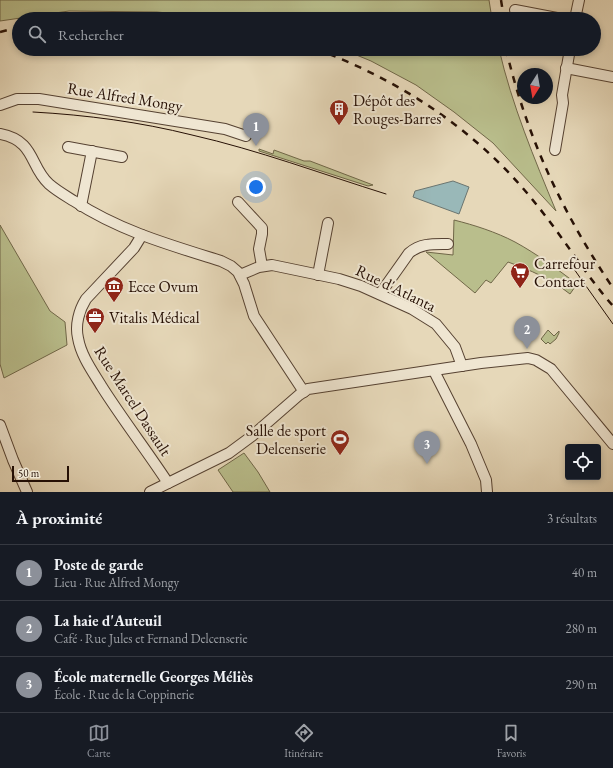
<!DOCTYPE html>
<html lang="fr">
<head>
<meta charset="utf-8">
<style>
	:root { --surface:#171b24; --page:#20242c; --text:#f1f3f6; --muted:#9ea1a6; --line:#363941; --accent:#8c9099 }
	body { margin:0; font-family:"EB Garamond",serif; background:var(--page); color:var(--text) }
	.controls { position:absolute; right:12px; bottom:12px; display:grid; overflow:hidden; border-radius:4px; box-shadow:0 2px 6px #0003 }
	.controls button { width:36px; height:36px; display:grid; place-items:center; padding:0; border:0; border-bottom:1px solid var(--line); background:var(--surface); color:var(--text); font:20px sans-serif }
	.compass { position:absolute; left:517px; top:68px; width:36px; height:36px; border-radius:50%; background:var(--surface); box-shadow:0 2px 6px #0003; rotate:191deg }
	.scale { position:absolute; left:12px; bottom:10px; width:57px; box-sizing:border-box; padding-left:4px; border:2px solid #261005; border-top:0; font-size:11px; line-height:14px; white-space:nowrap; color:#261005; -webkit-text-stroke:3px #efe6d2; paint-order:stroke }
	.you { position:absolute; left:256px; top:187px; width:14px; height:14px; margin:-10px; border:3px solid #fff; border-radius:50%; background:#1a73e8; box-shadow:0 0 0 6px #1a73e833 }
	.badge { display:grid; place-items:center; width:26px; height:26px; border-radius:50%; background:var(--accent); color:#fff; font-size:13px; font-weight:700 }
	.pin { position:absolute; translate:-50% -33px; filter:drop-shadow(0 1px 2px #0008) }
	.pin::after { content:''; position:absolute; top:21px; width:14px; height:12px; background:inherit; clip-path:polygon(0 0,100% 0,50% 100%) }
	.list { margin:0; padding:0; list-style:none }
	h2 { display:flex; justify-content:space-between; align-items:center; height:52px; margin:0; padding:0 16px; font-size:17px }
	h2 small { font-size:13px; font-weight:400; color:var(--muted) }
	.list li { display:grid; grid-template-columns:26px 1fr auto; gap:12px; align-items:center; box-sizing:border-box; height:56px; padding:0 16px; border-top:1px solid var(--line) }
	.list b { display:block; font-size:15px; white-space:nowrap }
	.list p { margin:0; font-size:13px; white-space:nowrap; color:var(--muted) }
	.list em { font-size:13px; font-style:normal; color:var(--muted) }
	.icon { flex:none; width:22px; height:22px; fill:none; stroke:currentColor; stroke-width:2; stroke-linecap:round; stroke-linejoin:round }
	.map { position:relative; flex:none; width:613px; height:492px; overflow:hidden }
	.search { position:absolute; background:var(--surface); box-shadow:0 2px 6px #0003; left:12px; right:12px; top:12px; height:44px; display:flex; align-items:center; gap:10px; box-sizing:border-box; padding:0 14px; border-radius:22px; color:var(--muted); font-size:15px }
	.sheet { height:220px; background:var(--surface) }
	nav { display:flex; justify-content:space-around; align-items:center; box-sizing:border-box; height:56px; border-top:1px solid var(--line); background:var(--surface); font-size:11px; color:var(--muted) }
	nav a { display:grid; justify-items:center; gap:2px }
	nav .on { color:var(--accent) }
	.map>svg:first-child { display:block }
	.green { fill:#b9be8c; stroke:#706748 }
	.water { fill:#99b8b8; stroke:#6b7570 }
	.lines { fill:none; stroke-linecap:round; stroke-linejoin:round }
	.minor-casing { stroke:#564232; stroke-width:12 }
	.minor { stroke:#efe6d2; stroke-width:10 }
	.tram { stroke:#261005; stroke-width:1 }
	.rail { stroke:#261005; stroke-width:2.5; stroke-dasharray:7 7; stroke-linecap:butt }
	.labels { text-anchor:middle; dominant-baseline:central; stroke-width:4; stroke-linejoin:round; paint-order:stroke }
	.street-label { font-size:16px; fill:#261005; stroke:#efe6d2 }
	.poi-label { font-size:16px; fill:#261005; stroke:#efe6d2; text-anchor:start }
</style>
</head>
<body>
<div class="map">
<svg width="613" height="492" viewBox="0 0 613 492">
	<rect width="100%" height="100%" fill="#e6d8b9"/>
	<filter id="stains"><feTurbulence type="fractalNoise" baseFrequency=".005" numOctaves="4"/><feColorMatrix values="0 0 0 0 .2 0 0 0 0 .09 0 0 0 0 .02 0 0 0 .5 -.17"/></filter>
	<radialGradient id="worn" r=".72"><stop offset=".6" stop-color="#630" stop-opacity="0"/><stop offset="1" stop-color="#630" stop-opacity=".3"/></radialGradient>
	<g class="green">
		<polygon points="0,0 489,0 492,19 230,19 157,12 69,11 0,21"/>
		<path d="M342,49h157c13,56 35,109 57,162l-63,-68 -39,-31 -38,-27 -45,-24z"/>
		<polygon points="259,149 273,154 274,150 304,161 310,161 373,185 368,186 259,151"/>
		<path d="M454,220c20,5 42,12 61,22 22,12 42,27 62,42l-7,10c-19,-15 -40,-24 -62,-32l-17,21 -5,-3 -11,13 -49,-41 27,3z"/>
		<polygon points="0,225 50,311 65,322 67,345 4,378 0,364"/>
		<polygon points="548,330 554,336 559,331 559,333 556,339 550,344 548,342 546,344 541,339"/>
		<polygon points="244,453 258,472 270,492 233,492 218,470"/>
	</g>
	<polygon class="water" points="453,181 469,187 459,214 413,197 415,191"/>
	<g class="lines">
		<defs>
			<g id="minor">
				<polyline points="515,10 562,19"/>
				<polyline points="575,19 579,0"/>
				<polyline points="566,68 613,77"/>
				<polyline points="0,105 17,99 39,99 225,129 246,136"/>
				<path d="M0,134c36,7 29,32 49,50 8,7 17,12 25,17 46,30 96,44 147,60l10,5 7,6 6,12 10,32 50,76"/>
				<polyline points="68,147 122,157"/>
				<polyline points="555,150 563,103 562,95 570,49"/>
				<polyline points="238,202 262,228 262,234 259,249 262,266"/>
				<polyline points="81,206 92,151"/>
				<path d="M142,235l-8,13 -48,51c-7,11 -11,26 -8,39 3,18 15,34 24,49 21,33 45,64 66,96"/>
				<polyline points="240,275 259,267 272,265 339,279 361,286 412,309 436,324 455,347 462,366"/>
				<polyline points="318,275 328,223"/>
				<path d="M380,294l29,-41c12,-10 24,-9 39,-9"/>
				<polyline points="434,371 471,444 486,480 487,492"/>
				<polyline points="0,425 13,460 27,492"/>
				<polyline points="150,492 229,453 252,436 299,395 308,389 481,363 528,358 536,360 551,369 613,444"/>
			</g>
		</defs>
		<use href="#minor" class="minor-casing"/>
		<use href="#minor" class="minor"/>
		<g class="tram">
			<path d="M33,112c54,3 107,10 159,23 66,15 130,39 194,59"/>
			<polyline points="569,262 613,324"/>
		</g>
		<g class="rail">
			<polyline points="501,0 504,19"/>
			<path d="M44,19c45,-5 90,-3 136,0"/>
			<polyline points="0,32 19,27"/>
			<path d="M316,49c86,32 163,83 220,155 27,33 49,70 77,102"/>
			<path d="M506,49c21,89 56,163 107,239"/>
		</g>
	</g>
	<defs>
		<symbol id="building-pin" viewBox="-11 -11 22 30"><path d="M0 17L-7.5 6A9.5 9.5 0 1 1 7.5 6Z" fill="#8f2418" stroke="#efe6d2"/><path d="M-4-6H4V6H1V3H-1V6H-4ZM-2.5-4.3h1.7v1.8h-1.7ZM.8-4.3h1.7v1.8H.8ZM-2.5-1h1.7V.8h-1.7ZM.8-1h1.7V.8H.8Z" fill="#fff"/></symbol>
		<symbol id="supermarket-pin" viewBox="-11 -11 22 30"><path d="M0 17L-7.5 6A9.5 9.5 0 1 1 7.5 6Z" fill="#8f2418" stroke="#efe6d2"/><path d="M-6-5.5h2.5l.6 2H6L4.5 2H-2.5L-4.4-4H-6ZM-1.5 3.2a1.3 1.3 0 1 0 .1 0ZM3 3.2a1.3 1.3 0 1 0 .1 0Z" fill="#fff"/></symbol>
		<symbol id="museum-pin" viewBox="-11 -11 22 30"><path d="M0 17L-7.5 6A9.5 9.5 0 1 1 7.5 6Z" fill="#8f2418" stroke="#efe6d2"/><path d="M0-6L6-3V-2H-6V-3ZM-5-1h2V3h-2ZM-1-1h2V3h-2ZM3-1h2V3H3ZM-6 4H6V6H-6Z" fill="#fff"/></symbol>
		<symbol id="office-pin" viewBox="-11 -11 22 30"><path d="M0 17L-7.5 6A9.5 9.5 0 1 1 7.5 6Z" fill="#8f2418" stroke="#efe6d2"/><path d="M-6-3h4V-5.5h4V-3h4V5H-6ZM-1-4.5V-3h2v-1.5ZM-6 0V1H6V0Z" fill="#fff"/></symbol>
		<symbol id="stadium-pin" viewBox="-11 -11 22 30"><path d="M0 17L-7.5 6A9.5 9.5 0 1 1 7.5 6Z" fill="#8f2418" stroke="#efe6d2"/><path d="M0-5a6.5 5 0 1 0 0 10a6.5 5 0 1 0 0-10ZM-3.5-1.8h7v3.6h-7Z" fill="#fff"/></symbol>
	</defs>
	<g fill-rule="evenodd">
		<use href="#building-pin" x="328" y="98" width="22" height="30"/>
		<use href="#supermarket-pin" x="509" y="261" width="22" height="30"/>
		<use href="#museum-pin" x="103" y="275" width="22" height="30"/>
		<use href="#office-pin" x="84" y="306" width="22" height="30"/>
		<use href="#stadium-pin" x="329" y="428" width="22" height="30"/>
	</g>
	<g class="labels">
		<g class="street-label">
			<text transform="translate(125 97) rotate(9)">Rue Alfred Mongy</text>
			<text transform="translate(396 288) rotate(26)">Rue d'Atlanta</text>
			<text transform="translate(133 401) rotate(57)">Rue Marcel Dassault</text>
		</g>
		<g class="poi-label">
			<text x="353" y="100">Dépôt des<tspan x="353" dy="18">Rouges-Barres</tspan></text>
			<text x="534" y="263">Carrefour<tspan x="534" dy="18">Contact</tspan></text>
			<text x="128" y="286">Ecce Ovum</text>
			<text x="109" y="317">Vitalis Médical</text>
			<text x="326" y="430" text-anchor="end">Salle de sport<tspan x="326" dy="18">Delcenserie</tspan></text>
		</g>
	</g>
	<rect width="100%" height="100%" filter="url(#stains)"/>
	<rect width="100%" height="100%" fill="url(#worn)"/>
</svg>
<div class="controls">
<button><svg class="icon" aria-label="locate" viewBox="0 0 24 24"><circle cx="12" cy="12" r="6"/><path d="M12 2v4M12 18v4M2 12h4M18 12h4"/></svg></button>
</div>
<svg class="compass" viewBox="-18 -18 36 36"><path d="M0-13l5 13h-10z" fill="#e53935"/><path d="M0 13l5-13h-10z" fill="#9ea1a6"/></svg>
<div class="scale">50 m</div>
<div class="you"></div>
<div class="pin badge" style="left:256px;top:146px">1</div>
<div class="pin badge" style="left:527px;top:349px">2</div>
<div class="pin badge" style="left:427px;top:464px">3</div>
<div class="search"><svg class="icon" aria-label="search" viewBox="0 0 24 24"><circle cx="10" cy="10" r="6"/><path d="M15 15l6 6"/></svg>Rechercher</div>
</div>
<section class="sheet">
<h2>À proximité<small>3 résultats</small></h2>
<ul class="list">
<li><span class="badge">1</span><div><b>Poste de garde</b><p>Lieu · Rue Alfred Mongy</p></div><em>40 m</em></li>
<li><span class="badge">2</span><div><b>La haie d'Auteuil</b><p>Café · Rue Jules et Fernand Delcenserie</p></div><em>280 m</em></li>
<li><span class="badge">3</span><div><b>École maternelle Georges Méliès</b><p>École · Rue de la Coppinerie</p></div><em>290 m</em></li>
</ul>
</section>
<nav>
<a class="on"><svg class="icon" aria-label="map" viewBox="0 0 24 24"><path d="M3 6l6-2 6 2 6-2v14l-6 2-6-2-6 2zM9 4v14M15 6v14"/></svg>Carte</a>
<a><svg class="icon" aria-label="directions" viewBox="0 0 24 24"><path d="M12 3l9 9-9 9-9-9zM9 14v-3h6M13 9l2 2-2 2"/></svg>Itinéraire</a>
<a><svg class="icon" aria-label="saved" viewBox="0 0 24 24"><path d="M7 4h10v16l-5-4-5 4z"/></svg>Favoris</a>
</nav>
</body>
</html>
